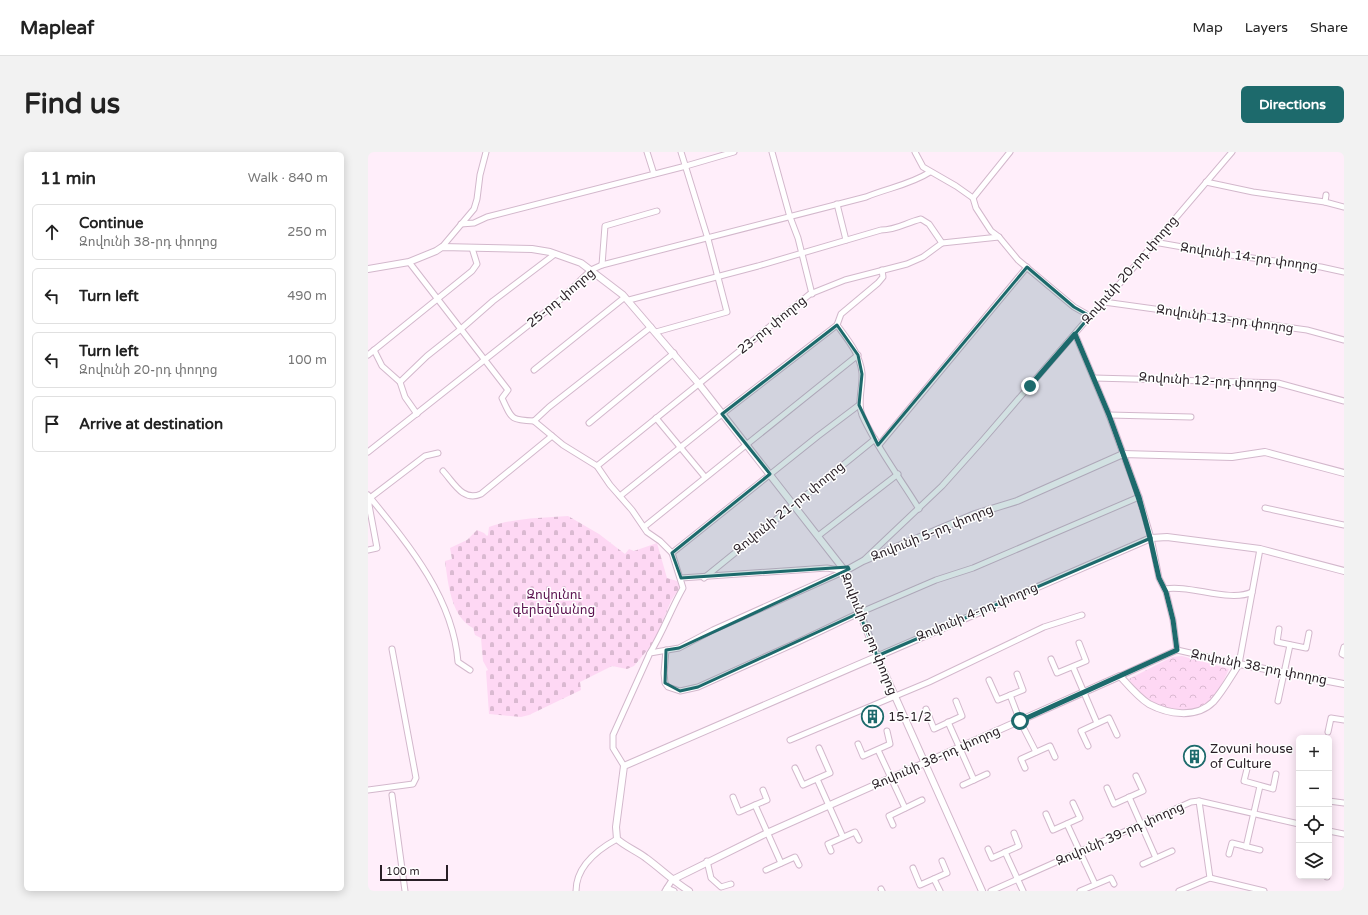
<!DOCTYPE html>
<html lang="en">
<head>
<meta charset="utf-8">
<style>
	:root { --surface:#fff; --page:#f2f2f2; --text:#222; --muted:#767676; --line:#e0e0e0; --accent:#1d6a6c }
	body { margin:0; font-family:"Varela Round","Noto Sans Armenian",sans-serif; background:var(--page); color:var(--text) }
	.controls { position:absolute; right:12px; bottom:12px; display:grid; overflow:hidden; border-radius:6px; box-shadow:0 2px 10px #0003 }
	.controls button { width:36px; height:36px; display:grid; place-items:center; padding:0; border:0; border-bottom:1px solid var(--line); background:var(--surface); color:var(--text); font:20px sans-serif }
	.scale { position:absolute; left:12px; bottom:10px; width:68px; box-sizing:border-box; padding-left:4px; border:2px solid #291f26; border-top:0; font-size:11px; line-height:14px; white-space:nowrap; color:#291f26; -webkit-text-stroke:3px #fff; paint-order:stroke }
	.stop { position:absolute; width:12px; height:12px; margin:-9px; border:3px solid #1d6a6c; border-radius:50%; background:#fff }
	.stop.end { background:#1d6a6c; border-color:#fff; box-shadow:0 1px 4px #0008 }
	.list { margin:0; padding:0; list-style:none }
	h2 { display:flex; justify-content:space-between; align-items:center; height:52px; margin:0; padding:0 16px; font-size:17px }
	h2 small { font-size:13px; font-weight:400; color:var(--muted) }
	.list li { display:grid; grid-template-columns:26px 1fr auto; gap:12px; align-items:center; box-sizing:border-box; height:56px; margin:0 8px 8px; padding:0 8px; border:1px solid var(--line); border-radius:6px }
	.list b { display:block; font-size:15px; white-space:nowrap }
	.list p { margin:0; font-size:13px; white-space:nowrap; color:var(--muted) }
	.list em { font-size:13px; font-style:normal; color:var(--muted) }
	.icon { flex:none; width:22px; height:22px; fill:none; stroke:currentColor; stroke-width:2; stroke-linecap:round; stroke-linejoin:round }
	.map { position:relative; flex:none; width:976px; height:739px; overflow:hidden; border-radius:6px }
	header { display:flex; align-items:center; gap:24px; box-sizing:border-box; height:56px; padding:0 20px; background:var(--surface); border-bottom:1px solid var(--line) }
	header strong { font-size:19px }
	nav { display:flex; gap:22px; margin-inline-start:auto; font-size:14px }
	.intro { display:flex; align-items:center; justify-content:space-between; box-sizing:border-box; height:96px; padding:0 24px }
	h1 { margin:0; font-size:28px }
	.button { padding:10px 18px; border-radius:6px; background:var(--accent); color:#fff; font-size:14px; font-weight:700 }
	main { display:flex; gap:24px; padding:0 24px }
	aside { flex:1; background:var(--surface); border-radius:6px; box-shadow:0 2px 10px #0003 }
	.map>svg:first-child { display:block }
	.forest { fill:url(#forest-crowns) }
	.cemetery { fill:url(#cemetery-stones) }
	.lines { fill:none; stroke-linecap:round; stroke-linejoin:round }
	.minor-casing { stroke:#d3b8cc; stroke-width:7 }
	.tertiary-casing { stroke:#d3b8cc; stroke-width:8 }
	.minor { stroke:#fff; stroke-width:5 }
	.tertiary { stroke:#fff; stroke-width:6 }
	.route { stroke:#1d6a6c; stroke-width:5 }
	.marked { fill:#1d6a6c; fill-opacity:0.2; stroke:#1d6a6c; stroke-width:3; stroke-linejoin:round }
	.labels { text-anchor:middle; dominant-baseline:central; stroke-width:3; stroke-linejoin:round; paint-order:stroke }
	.street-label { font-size:13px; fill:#291f26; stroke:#fff }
	.park-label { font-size:13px; fill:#5c1451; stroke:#fff }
	.poi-label { font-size:13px; fill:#291f26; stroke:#fff; text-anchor:start }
</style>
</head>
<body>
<header>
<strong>Mapleaf</strong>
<nav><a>Map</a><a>Layers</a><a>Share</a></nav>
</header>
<div class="intro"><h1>Find us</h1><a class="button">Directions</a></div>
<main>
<aside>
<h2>11 min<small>Walk · 840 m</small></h2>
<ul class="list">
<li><svg class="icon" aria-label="ahead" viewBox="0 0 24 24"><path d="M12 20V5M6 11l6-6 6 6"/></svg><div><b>Continue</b><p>Զովունի 38-րդ փողոց</p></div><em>250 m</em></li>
<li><svg class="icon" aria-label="left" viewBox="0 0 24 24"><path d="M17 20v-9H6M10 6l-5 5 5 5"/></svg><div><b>Turn left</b></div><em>490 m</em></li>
<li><svg class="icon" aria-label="left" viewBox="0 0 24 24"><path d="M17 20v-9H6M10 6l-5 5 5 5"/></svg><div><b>Turn left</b><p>Զովունի 20-րդ փողոց</p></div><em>100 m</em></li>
<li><svg class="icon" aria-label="arrive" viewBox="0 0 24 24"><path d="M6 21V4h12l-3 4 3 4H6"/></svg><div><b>Arrive at destination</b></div></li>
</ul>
</aside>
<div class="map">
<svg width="976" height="739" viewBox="0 0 976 739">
	<defs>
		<pattern id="forest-crowns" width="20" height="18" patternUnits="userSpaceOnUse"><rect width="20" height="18" fill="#fed8f4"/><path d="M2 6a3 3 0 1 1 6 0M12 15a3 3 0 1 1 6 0" fill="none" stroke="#dab9d1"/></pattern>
		<pattern id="cemetery-stones" width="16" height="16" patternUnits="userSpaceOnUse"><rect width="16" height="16" fill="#fed8f4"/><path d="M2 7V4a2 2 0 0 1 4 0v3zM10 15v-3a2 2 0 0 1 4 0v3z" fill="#dab9d1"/></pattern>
	</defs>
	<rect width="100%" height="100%" fill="#ffeefa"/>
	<path class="forest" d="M814,504l47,13c-6,13 -12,27 -25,36 -16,11 -44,5 -59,-7 -6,-5 -11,-12 -16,-19l43,-22z"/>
	<path class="cemetery" d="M200,364l31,18 26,20 4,-5 5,2 23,-8 10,35 10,3 3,6 -9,14 -17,41 -20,24 -7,3 -15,-3 -32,16 1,8 -52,25 -8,2 -32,-3 -3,-43 2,-1 -5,-9 -2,-23 -6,-3 -2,-7c-22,-11 -25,-45 -28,-67l7,-2 -2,-11 17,-8 10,-10 7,3 3,3 1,-1 1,-8c24,-9 52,-9 79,-11z"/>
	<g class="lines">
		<defs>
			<g id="minor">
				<polyline points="279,0 286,22"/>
				<polyline points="404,0 422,65 430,86 444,142"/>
				<polyline points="547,0 555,15 588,34 605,46 608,56 623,79 631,85 650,108 706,155 722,164"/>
				<polyline points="838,30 885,40 957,50"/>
				<polyline points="958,43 957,50 976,55"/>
				<polyline points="605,46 642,0"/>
				<polyline points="469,52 478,88"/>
				<polyline points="93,72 106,71 119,65 318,14 366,0"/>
				<polyline points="786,90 854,102 953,115 976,120"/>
				<polyline points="74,95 106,57 109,47 112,23 118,0"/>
				<path d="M41,110l99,128 -6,8c10,21 8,22 32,23l15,-14 102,-80"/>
				<polyline points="234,113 237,74 289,59"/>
				<path d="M514,118l1,7 -5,6 -37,31 -4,11c11,15 23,29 25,48 1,14 -5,29 0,42 14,32 39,64 57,94"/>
				<path d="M261,148l129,-34 123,-36c16,0 24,-7 40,-11l8,5 13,19"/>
				<polyline points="736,150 939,178 976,188"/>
				<polyline points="288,180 359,160 340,87 313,0"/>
				<polyline points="707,182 741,263 771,345 783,386 791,426 798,440 805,468 809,498"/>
				<polyline points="6,198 14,214 32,230 37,245 49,262"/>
				<polyline points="0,203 104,119 109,112 104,96"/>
				<polyline points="166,218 257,145"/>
				<polyline points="726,226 910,231 976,249"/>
				<polyline points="32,230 59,204 93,177 125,149 187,102"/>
				<polyline points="741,263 823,265"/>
				<polyline points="288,266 337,325"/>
				<polyline points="166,269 195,293 229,314 242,333 264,358 279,380 292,389 304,401 450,284 491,253"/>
				<polyline points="221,271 306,201"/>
				<polyline points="511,293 659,115"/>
				<path d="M0,300l191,-151 32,-31 11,-5 264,-68c21,-9 44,-12 64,-25"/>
				<polyline points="229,314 442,142 477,128 539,112 555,105 574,91 631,85"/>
				<path d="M75,319c11,12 20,31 38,23l71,-58"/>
				<path d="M0,343c40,49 85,102 90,167l12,8"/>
				<polyline points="252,344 354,262 469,173"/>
				<polyline points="897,356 976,373"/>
				<polyline points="276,375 490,203"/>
				<polyline points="450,384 530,322"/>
				<polyline points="0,398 9,396 1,353 2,346 57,304 70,301"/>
				<polyline points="497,407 574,334 615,288 722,164 736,150 864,0"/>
				<polyline points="313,426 459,416 477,419"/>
				<polyline points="336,426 507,287"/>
				<path d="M797,437c24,-5 65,14 87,3"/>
				<polyline points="911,477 909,490 938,496 941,481"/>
				<polyline points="976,495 974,502 976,503"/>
				<polyline points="298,498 296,521 297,531 300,535 312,539 330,535 430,490 491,461 568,428 605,416 771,345"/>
				<path d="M282,501c13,-21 21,-44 33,-65l-11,-35"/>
				<polyline points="683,507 689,521 718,509 711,491"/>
				<polyline points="705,515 729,571"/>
				<polyline points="752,524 809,498 871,512 892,397"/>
				<polyline points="621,528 630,548 655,538 649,522"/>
				<polyline points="642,543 652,569 668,600"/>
				<polyline points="910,549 922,493"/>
				<polyline points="558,557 566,577 594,564 588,549"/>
				<polyline points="580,570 606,628"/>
				<polyline points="960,580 963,566 976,568"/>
				<polyline points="422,588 561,530 676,475 714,463"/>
				<polyline points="490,592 495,604 522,592 519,579"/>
				<polyline points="720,594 713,579 741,566 749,583"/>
				<polyline points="510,598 537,656"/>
				<polyline points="256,614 245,596 245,583 282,501 311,496 345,478 477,419"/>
				<polyline points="427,616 435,633 462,621 451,596"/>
				<polyline points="657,616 653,607 682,594 687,605"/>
				<polyline points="879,617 876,629 905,637 908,622"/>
				<polyline points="449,627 475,685"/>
				<polyline points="595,633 619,622"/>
				<polyline points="739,636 746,652 775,639 768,624"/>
				<polyline points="0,638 45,632 48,626 24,497"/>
				<polyline points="395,638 399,648 387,653 413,711"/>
				<polyline points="24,643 37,739"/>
				<polyline points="365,645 371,660 387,653"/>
				<polyline points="761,645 788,706"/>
				<polyline points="831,649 842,726"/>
				<polyline points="961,649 976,651"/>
				<polyline points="678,662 685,678 712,666 705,651"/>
				<polyline points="699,672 727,732"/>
				<polyline points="525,673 521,664 554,648"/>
				<polyline points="961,679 976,682"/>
				<polyline points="878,695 892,634"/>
				<polyline points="620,697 624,706 651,694 646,681"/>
				<polyline points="463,699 460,692 487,680 491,688"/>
				<polyline points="637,700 655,739"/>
				<polyline points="861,702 864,691 892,698"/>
				<polyline points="339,709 343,726 353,735 363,732"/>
				<polyline points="775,712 804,699"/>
				<polyline points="545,716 552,733 579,721 574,709"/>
				<polyline points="398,718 427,705 431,713"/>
				<polyline points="959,725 959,724"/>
				<polyline points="566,727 572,739"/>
				<polyline points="299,736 306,739"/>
				<polyline points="513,737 514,739"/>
				<path d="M208,739c0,-25 21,-41 41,-52"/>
				<polyline points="297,739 304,728"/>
				<polyline points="623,739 823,650 831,649 931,672"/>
				<polyline points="712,739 743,726 746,732"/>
				<polyline points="811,739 842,726 896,739"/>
			</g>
			<g id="tertiary">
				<polyline points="0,117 41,110 68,99 74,95 164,97 182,100 213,111 255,143 331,232 477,419 480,431 509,504 614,739"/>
				<polyline points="477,419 495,409 607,362 649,349 755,302 864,305 897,300 976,321"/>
				<path d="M304,728l95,-47 353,-157c9,10 18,21 29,28 19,10 47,15 64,-2 10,-11 18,-26 26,-38l105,20"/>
				<path d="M321,739c-16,-10 -28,-22 -43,-33 -9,-7 -20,-11 -29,-19l-1,-12 8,-61 527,-228 16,-1 93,12 84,22"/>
			</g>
		</defs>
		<use href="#minor" class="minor-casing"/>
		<use href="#tertiary" class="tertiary-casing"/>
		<use href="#minor" class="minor"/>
		<use href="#tertiary" class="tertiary"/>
	</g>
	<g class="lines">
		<polyline class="route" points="652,569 809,498 805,468 798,440 791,426 782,386 771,345 741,263 707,182 662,234"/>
	</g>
	<path class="marked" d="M659,115l47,40 16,9 -15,18 34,81 42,123 -274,118 -18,-43 -161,74 -18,4 -15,-8 1,-33 13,-2 170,-79 -1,-2 -167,11 -9,-25 98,-79 -48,-60 115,-89 21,30 4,19 -3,31 19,40z"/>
	<defs>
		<symbol id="building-ring" viewBox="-11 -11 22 22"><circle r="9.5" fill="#fff" stroke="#1d6a6c" stroke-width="1.5"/><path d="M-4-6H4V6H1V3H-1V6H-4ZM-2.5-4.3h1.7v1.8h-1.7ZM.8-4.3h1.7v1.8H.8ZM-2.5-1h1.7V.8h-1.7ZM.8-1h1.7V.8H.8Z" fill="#1d6a6c"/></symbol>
	</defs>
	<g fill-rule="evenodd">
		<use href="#building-ring" x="492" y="552" width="25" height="25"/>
		<use href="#building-ring" x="814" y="592" width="25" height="25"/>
	</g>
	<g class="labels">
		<g class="street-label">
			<text transform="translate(881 105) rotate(8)">Զովունի 14-րդ փողոց</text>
			<text transform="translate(762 118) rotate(-49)">Զովունի 20-րդ փողոց</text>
			<text transform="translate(193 146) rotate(-40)">25-րդ փողոց</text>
			<text transform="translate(857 167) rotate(8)">Զովունի 13-րդ փողոց</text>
			<text transform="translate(404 173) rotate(-39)">23-րդ փողոց</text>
			<text transform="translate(840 229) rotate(3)">Զովունի 12-րդ փողոց</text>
			<text transform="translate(421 356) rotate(-39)">Զովունի 21-րդ փողոց</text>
			<text transform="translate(564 381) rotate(-22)">Զովունի 5-րդ փողոց</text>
			<text transform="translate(609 460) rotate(-23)">Զովունի 4-րդ փողոց</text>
			<text transform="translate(501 482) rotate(68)">Զովունի 6-րդ փողոց</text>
			<text transform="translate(891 515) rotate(11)">Զովունի 38-րդ փողոց</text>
			<text transform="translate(568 606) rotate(-24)">Զովունի 38-րդ փողոց</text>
			<text transform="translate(752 682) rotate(-24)">Զովունի 39-րդ փողոց</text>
		</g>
		<g class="park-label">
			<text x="186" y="443">Զովունու<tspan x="186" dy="15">գերեզմանոց</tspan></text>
		</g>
		<g class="poi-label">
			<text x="520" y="565">15-1/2</text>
			<text x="842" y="597">Zovuni house<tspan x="842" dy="15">of Culture</tspan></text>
		</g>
	</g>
</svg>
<div class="controls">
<button>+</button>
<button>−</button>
<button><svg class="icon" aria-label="locate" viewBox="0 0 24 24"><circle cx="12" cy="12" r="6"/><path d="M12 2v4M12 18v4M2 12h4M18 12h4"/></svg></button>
<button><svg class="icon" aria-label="layers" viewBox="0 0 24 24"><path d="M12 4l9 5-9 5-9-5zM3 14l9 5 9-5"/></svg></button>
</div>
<div class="scale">100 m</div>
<div class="stop" style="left:652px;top:569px"></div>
<div class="stop end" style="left:662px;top:234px"></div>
</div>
</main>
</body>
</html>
